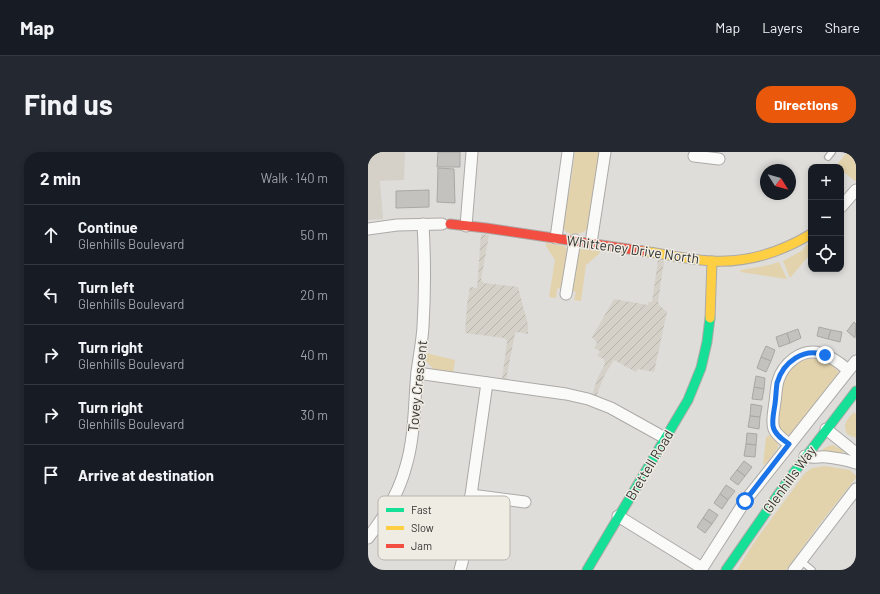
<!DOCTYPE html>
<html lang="en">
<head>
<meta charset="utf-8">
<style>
	:root { --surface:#171b24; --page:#242831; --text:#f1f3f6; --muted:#9ea1a6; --line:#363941; --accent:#ea580c }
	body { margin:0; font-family:Barlow,sans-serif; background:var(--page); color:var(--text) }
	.controls { position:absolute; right:12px; top:12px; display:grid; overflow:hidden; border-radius:8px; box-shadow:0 2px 6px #0003 }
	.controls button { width:36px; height:36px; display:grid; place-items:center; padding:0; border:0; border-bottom:1px solid var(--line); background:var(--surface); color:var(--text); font:20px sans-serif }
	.compass { position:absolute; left:392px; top:12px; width:36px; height:36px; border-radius:50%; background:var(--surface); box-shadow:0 2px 6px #0003; rotate:127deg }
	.stop { position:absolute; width:12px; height:12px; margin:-9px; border:3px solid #1a73e8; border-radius:50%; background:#fff }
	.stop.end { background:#1a73e8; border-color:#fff; box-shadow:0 1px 4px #0008 }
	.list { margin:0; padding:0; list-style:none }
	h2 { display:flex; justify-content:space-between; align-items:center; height:52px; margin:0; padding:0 16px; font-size:17px }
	h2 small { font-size:13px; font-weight:400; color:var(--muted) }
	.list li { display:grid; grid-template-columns:26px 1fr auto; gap:12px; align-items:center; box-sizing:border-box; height:60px; padding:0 16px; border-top:1px solid var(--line) }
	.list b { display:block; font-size:15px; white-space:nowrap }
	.list p { margin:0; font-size:13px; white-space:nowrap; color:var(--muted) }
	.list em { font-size:13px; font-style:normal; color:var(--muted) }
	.icon { flex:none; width:22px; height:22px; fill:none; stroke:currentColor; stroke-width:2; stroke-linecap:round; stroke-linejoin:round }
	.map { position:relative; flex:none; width:488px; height:418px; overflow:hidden; border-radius:16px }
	header { display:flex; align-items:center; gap:24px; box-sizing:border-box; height:56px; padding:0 20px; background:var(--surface); border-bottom:1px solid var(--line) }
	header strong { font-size:19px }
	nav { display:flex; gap:22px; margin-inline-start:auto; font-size:14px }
	.intro { display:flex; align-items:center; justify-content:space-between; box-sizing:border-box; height:96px; padding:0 24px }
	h1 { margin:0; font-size:28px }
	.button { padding:10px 18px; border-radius:16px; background:var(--accent); color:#fff; font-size:14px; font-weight:700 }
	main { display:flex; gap:24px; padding:0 24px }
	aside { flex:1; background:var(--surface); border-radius:16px; box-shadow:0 2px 6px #0003 }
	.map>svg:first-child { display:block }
	.built { fill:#d5d1c8 }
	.industrial { fill:url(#industrial-furrows) }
	.grass { fill:#e3d3ac }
	.building { fill:#c3c2be; stroke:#a9a8a5 }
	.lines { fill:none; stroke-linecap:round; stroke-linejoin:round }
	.lane-casing { stroke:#acaaa7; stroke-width:8 }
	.street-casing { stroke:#acaaa7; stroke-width:13 }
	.fast-casing { stroke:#acaaa7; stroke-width:11 }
	.slow-casing { stroke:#acaaa7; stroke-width:11 }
	.jam-casing { stroke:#acaaa7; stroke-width:11 }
	.lane { stroke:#fafaf9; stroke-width:5.5 }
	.street { stroke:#fafaf9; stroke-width:11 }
	.fast { stroke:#16e098; stroke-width:9 }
	.slow { stroke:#ffcf43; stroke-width:9 }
	.jam { stroke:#f24e42; stroke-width:9 }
	.route { stroke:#1a73e8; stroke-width:5 }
	.labels { text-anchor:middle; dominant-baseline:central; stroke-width:3; stroke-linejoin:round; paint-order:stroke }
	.street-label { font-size:14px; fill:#353431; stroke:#efece4 }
	.key { fill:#efece4; stroke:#b7b5ae; stroke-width:1 }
	.key-label { font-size:11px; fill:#353431 }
</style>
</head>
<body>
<header>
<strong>Map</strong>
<nav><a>Map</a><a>Layers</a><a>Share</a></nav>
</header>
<div class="intro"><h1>Find us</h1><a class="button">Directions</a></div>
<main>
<aside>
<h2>2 min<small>Walk · 140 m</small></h2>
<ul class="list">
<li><svg class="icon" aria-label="ahead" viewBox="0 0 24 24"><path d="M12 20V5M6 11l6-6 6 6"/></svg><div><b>Continue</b><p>Glenhills Boulevard</p></div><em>50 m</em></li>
<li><svg class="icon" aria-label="left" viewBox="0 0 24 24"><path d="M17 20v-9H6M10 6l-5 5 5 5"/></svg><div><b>Turn left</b><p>Glenhills Boulevard</p></div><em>20 m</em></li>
<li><svg class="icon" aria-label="right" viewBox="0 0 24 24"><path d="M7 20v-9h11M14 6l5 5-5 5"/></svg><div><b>Turn right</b><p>Glenhills Boulevard</p></div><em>40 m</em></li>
<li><svg class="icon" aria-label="right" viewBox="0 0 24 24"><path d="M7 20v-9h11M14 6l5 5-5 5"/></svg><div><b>Turn right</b><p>Glenhills Boulevard</p></div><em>30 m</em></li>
<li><svg class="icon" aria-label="arrive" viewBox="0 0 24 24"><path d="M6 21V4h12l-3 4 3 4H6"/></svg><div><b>Arrive at destination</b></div></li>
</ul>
</aside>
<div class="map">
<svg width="488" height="418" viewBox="0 0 488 418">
	<defs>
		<pattern id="industrial-furrows" width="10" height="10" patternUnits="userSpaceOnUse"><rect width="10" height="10" fill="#d5d1c8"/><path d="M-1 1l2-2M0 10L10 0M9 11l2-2" fill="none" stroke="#b7b4ac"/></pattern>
	</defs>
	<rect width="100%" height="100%" fill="#dfddda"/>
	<polygon class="built" points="0,0 37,0 36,28 12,29 15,67 0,68"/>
	<g class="industrial">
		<polygon points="113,82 121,83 113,128 116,131 150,135 160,173 160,182 150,180 147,181 138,228 134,228 139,189 136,186 97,181 99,152 102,135 109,136"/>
		<polygon points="290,108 296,109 290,150 291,153 299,160 286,220 270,217 268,220 246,208 236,224 228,245 224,243 230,225 237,212 236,207 229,204 232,199 226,196 229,191 224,185 246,147 280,153 280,150 284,150"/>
	</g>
	<g class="grass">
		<path d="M207,0h26l-11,75c-6,5 -9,7 -17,7 -18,-1 -9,-28 -7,-40h3z"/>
		<polygon points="479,0 488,0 488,28 487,29 473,18 473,15 468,14"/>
		<polygon points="443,90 443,101 422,126 415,109 435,98 437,94"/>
		<polygon points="178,91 197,94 200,101 194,136 189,137 188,146 181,145 187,108 178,94"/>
		<polygon points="213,97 232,99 231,102 218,113 213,149 206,148 208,140 205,139 203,137 211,99"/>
		<polygon points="411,110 419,127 372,120 373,118 401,113"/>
		<polygon points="58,201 87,208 85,222 67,219 58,209"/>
		<path d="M448,207l13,4 10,9 -48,61 -4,2 -4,-1 -6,-8c1,-20 0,-55 23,-65 5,-2 11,-2 16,-2z"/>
		<path d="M486,260l2,2v24l-9,-4c-5,-10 0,-15 7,-22z"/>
		<polygon points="402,283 410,290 410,296 399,310 395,313 398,285"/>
		<path d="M465,293l11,6 -3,4 -20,-2c1,-5 6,-7 12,-8z"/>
		<polygon points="457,314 482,318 488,324 488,326 451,373 418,418 369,418 387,389 437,321 444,316"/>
	</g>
	<g class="building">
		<polygon points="70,0 92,0 92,15 69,15"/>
		<polygon points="70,16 86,17 87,51 69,50"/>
		<polygon points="61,38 61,55 28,56 28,39"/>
		<polygon points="486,170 488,172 487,186 479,179"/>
		<polygon points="451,175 463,178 460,187 449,184"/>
		<polygon points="430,177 433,186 422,191 419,181"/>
		<polygon points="463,178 474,180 472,190 460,187"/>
		<polygon points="419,181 422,191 411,195 408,185"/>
		<polygon points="398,194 407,198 403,209 393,205"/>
		<polygon points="393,205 403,209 398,220 389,216"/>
		<polygon points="388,224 397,226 396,237 386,235"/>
		<polygon points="386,235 396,237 394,248 384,247"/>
		<polygon points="383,252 394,254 392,265 382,264"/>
		<polygon points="382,264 392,265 391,277 380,275"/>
		<polygon points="379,281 389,282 388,293 378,292"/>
		<polygon points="378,292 388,293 387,305 376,304"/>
		<polygon points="376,309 384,315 377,324 369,318"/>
		<polygon points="369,318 377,324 370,333 362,327"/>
		<polygon points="358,333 367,339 360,348 352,342"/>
		<polygon points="352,342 360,348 354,357 346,351"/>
		<polygon points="341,357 350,363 344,372 335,366"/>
		<polygon points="335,366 344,372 337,381 329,375"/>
	</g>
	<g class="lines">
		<defs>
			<g id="lane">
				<polyline points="460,5 464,0"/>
				<polyline points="433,409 444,418"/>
			</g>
			<g id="street">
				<polyline points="326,4 351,7"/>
				<polyline points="473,55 488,38"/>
				<polyline points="98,74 104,0"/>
				<polyline points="0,77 29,73 74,72"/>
				<polyline points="188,86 200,0"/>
				<polyline points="223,91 237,0"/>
				<polyline points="198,142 207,88"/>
				<polyline points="49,221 198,242 220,247 243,256 297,286"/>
				<polyline points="458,277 488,301"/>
				<path d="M421,292c-5,-4 -12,-8 -15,-15 -3,-7 0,-19 1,-27 1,-7 1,-14 3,-21 5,-17 23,-33 42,-28 11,3 20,10 28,17"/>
				<path d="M437,304c11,3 12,0 22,1 10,1 20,3 29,6"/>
				<polyline points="103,343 157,350"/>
				<polyline points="250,364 334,416"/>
				<path d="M0,386c17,-22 31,-45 38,-72 9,-30 8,-63 11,-94 2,-15 5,-30 6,-45 2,-34 2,-69 0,-103"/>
				<polyline points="92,418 96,403 103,343 119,231"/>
				<polyline points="333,418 377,349 488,209"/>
				<polyline points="426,418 488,337"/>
			</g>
			<g id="fast">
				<polyline points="219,418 320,248 333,216 339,190 342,166"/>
				<polyline points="358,418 421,327 488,239"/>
			</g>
			<g id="slow">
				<path d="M274,99c23,3 47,9 70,10 35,2 69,-9 99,-27"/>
				<polyline points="342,166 344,109"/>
			</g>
			<polyline id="jam" points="82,72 118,76 274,99"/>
		</defs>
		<use href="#lane" class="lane-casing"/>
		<use href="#street" class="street-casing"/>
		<use href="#fast" class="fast-casing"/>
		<use href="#slow" class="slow-casing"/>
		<use href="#jam" class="jam-casing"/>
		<use href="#lane" class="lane"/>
		<use href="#street" class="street"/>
		<use href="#fast" class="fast"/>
		<use href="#slow" class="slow"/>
		<use href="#jam" class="jam"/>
	</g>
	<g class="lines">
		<path class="route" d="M377,349l44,-57c-6,-4 -15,-10 -16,-18 -1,-7 1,-15 2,-22 1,-7 1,-14 2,-21 6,-21 27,-36 48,-28"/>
	</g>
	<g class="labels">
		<g class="street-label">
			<text transform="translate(265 97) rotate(8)">Whitteney Drive North</text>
			<text transform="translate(49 234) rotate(-84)">Tovey Crescent</text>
			<text transform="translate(281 313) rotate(-59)">Brettell Road</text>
			<text transform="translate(421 327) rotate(-54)">Glenhills Way</text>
		</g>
	</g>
	<rect x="10" y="344" width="132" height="64" rx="6" class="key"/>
	<rect x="18" y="356" width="18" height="4" fill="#16e098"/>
	<rect x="18" y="374" width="18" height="4" fill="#ffcf43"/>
	<rect x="18" y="392" width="18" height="4" fill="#f24e42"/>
	<g class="key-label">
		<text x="43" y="362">Fast</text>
		<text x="43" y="380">Slow</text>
		<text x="43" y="398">Jam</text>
	</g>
</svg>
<div class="controls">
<button>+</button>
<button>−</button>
<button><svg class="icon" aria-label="locate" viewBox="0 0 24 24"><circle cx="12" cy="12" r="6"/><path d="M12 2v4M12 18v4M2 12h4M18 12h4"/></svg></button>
</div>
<svg class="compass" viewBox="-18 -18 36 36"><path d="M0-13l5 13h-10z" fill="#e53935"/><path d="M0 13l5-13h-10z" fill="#9ea1a6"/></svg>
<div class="stop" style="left:377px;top:349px"></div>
<div class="stop end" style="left:457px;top:203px"></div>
</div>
</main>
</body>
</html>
